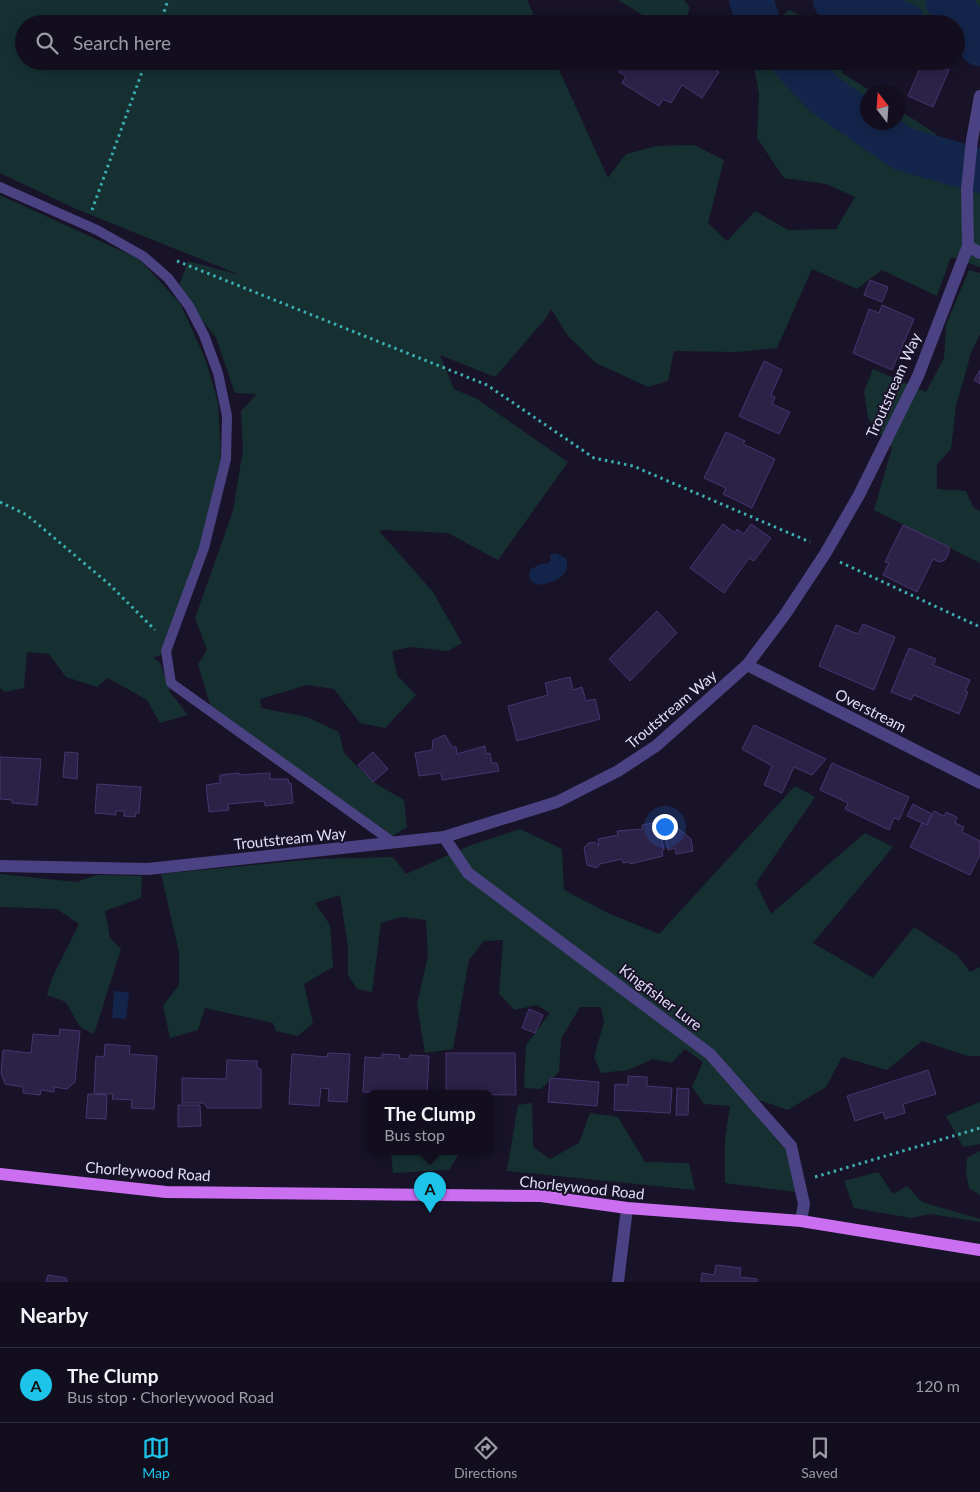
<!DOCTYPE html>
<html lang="en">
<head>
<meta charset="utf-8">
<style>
	:root { --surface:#120e1e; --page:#1b1727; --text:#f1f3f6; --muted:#9c9ca4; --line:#312e3c; --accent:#1cc4e9 }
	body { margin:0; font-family:Lato,sans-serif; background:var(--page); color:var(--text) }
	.compass { position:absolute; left:860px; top:85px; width:45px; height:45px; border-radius:50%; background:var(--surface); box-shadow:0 2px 12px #0003; rotate:343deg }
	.you { position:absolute; left:664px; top:826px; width:18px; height:18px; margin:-12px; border:4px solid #fff; border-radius:50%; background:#1a73e8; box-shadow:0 0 0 8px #1a73e833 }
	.badge { display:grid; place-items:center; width:32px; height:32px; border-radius:50%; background:var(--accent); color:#111; font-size:16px; font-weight:700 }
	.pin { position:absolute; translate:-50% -41px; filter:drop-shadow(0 1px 2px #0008) }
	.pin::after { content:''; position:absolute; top:26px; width:18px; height:15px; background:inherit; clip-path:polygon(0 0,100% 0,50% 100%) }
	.popup { position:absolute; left:366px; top:1090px; width:128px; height:65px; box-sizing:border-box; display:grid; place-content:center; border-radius:10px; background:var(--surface); filter:drop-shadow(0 1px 4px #0005); font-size:16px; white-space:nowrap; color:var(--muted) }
	.popup b { font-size:19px; color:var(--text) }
	.popup::after { content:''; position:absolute; left:50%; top:100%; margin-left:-10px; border:10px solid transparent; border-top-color:var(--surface) }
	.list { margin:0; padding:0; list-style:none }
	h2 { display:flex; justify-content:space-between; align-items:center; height:65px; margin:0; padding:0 20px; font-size:21px }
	h2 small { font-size:16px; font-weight:400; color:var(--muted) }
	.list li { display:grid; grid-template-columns:32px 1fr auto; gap:15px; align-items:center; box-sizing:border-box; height:75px; padding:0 20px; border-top:1px solid var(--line) }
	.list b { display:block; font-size:19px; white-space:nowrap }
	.list p { margin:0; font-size:16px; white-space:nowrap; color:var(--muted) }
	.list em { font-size:16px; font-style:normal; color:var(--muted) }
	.icon { flex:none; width:28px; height:28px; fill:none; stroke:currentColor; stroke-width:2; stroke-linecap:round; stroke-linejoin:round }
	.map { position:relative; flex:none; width:980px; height:1282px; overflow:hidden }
	.search { position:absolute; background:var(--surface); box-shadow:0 2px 12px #0003; left:15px; right:15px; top:15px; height:55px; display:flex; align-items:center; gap:12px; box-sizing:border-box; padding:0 18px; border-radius:28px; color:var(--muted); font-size:19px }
	.sheet { height:140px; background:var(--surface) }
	nav { display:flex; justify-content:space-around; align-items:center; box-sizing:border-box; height:70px; border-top:1px solid var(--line); background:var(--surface); font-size:14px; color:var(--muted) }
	nav a { display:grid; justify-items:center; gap:2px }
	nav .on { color:var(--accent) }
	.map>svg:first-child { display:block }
	.green { fill:#163031 }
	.water { fill:#14254b }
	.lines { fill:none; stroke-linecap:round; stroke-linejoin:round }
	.river { stroke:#14254b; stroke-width:44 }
	.building { fill:#2c2147; stroke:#463571 }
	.path { stroke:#3caeb0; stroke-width:3; stroke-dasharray:2.5 4; stroke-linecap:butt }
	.service { stroke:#4a4282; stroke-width:10 }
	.minor { stroke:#4a4282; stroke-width:12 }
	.primary { stroke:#cb6ff1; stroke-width:12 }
	.labels { text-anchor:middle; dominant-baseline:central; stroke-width:4; stroke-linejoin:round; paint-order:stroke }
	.street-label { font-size:15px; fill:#e3ddfc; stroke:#181328 }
</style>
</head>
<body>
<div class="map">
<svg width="980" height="1282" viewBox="0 0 980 1282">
	<rect width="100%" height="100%" fill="#181328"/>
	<g class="green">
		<polygon points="0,0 527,0 538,24 24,24 24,61 555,61 608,178 626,154 656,146 694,145 724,160 708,223 727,241 755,211 788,230 836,229 855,197 826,184 784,178 757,138 759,94 753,61 842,61 842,73 872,92 868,92 868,122 898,122 898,109 936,134 958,172 980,177 980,267 951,257 937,296 882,270 857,289 812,269 777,348 737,352 674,351 668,381 648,387 596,363 568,336 551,309 546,318 495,377 440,355 454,389 477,399 568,462 498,560 448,533 385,530 379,531 433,592 462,643 448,651 411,647 392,651 397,675 416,695 385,728 360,723 334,689 307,685 260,699 261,708 307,717 339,732 344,753 373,782 404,800 407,827 393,836 211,708 198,664 207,650 195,618 233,511 243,450 241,411 257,394 235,393 216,338 178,289 188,261 240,275 76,209 0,173"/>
		<polygon points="618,0 684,0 690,8 683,24 657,24"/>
		<polygon points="876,0 980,0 980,30 918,14"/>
		<polygon points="789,10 819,24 773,24"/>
		<polygon points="0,195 139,259 180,303 205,358 218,402 221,458 202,539 160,656 153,657 160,663 170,692 188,715 160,723 147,700 108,678 97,687 66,677 49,654 27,652 24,688 4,692 0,688"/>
		<polygon points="969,270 980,273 980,334 971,353 956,406 951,449 937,464 937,489 966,491 973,507 980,511 980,563 874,510 892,448 868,418 864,392 873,369 926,392 944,358 946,325"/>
		<polygon points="795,786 815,797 756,883 771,914 865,833 893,847 813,943 873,978 914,927 957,955 970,972 980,967 980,1056 968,1056 922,1041 887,1070 842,1057 826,1087 788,1110 759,1100 751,1108 788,1150 797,1192 725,1183 725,1139 730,1106 704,1104 692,1087 703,1062 685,1049 671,1063 653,1059 628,1070 601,1073 594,1057 604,1022 601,1007 580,1007 561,1039 559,1072 541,1089 524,1088 526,1045 550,1013 537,1005 515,1010 499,994 503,940 484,941 469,960 453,1049 425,1053 417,1004 428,956 426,920 401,917 381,923 372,992 357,989 348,975 348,947 340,895 315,903 330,925 333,967 304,984 313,1023 298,1036 276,1031 273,1023 205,1008 198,1030 170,1038 163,1006 179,985 179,952 161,874 315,859 393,857 406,874 471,845 520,829 562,849 564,890 608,913 659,934"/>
		<polygon points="0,874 76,882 97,875 142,876 141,898 105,911 110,938 121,949 94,1034 80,1027 66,1002 47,995 52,978 79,924 57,909 0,907"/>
		<polygon points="980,1102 980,1144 963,1147 946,1116"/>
		<polygon points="532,1103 533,1147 550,1159 579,1143 590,1113 618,1117 645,1162 689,1163 695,1190 507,1171 518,1105"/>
		<polygon points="980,1151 980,1195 969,1188 966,1173 967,1158"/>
		<polygon points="391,1152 460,1152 449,1170 393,1173"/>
		<polygon points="878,1172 893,1194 907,1186 922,1202 980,1219 980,1222 930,1214 911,1218 854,1208 844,1181"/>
	</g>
	<g class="water">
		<path d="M555,553l11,5c7,18 -14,25 -28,27l-7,-4 -2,-5 1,-6 10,-6h7l4,-4 -1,-5z"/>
		<polygon points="114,991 129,992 126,1019 112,1018"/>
	</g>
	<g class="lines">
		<g class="river">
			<polyline points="751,0 759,24"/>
			<polyline points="835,0 904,24"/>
			<polyline points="947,0 980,44"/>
			<polyline points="793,61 825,95 903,149 980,171"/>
		</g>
	</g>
	<g class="building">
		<polygon points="626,61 702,61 719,72 702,98 682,85 671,103 663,99 659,106 622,83 626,76 619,72"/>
		<polygon points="923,61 929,61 949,70 933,107 908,96"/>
		<polygon points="870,280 888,287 882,302 864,295"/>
		<polygon points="882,305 914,319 892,370 853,353 869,309 879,313"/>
		<polygon points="764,361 782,370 771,395 775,397 772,404 790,412 779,434 739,416"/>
		<polygon points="980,370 980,384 974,380"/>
		<polygon points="726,432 745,441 743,444 775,459 752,508 723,494 726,488 704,478"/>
		<polygon points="723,524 735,533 737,529 744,534 751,524 771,538 754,561 749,558 724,593 690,568"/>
		<polygon points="903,525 949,547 949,553 945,560 939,562 933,559 917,592 883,575 889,563 885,562"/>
		<polygon points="657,611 677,633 630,681 609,659"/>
		<polygon points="863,624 895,637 874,690 819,666 836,625 858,634"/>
		<polygon points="909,648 936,659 933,665 970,680 965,691 968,692 959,714 914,695 911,700 891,692"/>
		<polygon points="570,677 573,690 582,687 586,701 595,699 600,719 517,741 508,706 548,695 545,683"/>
		<polygon points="754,725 826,759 812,775 794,767 782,793 764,785 772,766 742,749"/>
		<polygon points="445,735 452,747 456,747 457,754 485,746 486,754 490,753 492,763 497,763 499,771 442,780 441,773 419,776 415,753 432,750 433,740"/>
		<polygon points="65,752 78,753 77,779 63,777"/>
		<polygon points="373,752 388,769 373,782 358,765"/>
		<polygon points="0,757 41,759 37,805 12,803 12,800 0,799"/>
		<polygon points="832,763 909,797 899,820 894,818 889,830 845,809 848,803 820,790"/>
		<polygon points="239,773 239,775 270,773 270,779 288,779 289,784 291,783 293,803 265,806 264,801 228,804 229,810 209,812 206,785 220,783 220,775"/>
		<polygon points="97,784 141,787 139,813 136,813 135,817 124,816 124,811 116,811 116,815 95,813"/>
		<polygon points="913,804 932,814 927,825 907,816"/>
		<polygon points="934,811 944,816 946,812 957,817 955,823 964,827 962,832 980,841 980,855 970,875 910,847 922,823 927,825"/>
		<polygon points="658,822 664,850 662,850 663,856 630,864 630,862 623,863 622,859 600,864 597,868 587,865 584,848 588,843 595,842 599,846 598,839 618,835 617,831 643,829 642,825"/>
		<polygon points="674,825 691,839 693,851 676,854 675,848 668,850 663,827"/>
		<polygon points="529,1009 543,1015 535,1033 522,1028"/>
		<polygon points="60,1029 80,1031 75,1082 67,1089 54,1087 54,1092 41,1090 40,1095 23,1093 23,1087 5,1084 1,1073 3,1050 31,1053 33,1034 59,1036"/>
		<polygon points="105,1044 130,1046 129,1054 157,1056 154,1109 131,1108 132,1100 112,1099 113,1094 94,1093 96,1056 104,1057"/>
		<polygon points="328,1053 350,1054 347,1102 328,1101 329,1089 321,1088 319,1106 289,1104 292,1054 327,1057"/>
		<polygon points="446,1053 515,1053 516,1095 446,1094"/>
		<polygon points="382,1054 400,1055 399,1058 409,1059 410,1055 429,1056 427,1094 363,1092 365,1057 382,1058"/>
		<polygon points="227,1060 257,1061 257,1068 261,1069 261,1108 207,1108 204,1103 182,1103 182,1078 226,1079"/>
		<polygon points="928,1070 936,1094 903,1104 905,1113 885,1119 883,1112 855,1121 847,1096"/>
		<polygon points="628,1076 647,1077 647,1086 672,1088 670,1113 614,1110 615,1084 628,1085"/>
		<polygon points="550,1078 599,1082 597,1106 548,1102"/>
		<polygon points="677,1088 689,1089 688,1115 676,1115"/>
		<polygon points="88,1094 107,1095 106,1119 86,1118"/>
		<polygon points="178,1105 200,1105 201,1126 178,1127"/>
		<polygon points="716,1265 741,1268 740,1277 757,1279 757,1282 701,1282 702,1273 714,1275"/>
		<polygon points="48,1275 66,1278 67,1282 46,1282"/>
	</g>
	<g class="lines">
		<g class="path">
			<polyline points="160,24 168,0"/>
			<polyline points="92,210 146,61"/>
			<polyline points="177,261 487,385 594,458 633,466 810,542"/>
			<polyline points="0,502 27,515 110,585 155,630"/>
			<polyline points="840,562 980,627"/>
			<polyline points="815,1177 980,1128"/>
		</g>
		<polyline class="service" points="0,187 97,230 143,256 168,278 189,306 204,335 218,373 227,416 226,459 204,548 166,651 171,683 394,843"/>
		<g class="minor">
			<polyline points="968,246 980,253"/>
			<polyline points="747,665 980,783"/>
			<polyline points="444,837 468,873 710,1054 791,1146 804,1204 801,1221"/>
			<polyline points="0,866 148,869 444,837 557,802 618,771 656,746 747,665 784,616 825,554 859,495 918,376 968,246 967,189 972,140 980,96"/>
			<polyline points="618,1282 627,1208"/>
		</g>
		<polyline class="primary" points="0,1174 166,1192 541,1196 627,1208 801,1221 980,1250"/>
	</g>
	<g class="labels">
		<g class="street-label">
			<text transform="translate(893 385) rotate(-66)">Troutstream Way</text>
			<text transform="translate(671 709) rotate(-40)">Troutstream Way</text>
			<text transform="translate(871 710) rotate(27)">Overstream</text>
			<text transform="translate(290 838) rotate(-6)">Troutstream Way</text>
			<text transform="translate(661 997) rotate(37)">Kingfisher Lure</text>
			<text transform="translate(148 1171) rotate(4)">Chorleywood Road</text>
			<text transform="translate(582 1187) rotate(6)">Chorleywood Road</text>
		</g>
	</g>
</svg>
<svg class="compass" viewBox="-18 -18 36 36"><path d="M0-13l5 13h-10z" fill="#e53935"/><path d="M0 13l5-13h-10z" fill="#9c9ca4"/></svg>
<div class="you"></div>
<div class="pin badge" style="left:430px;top:1213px">A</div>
<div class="popup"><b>The Clump</b>Bus stop</div>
<div class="search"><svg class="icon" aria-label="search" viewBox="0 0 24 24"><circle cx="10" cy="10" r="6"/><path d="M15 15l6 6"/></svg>Search here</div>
</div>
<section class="sheet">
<h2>Nearby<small></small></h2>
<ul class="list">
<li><span class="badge">A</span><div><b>The Clump</b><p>Bus stop · Chorleywood Road</p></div><em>120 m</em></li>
</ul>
</section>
<nav>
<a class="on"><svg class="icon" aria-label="map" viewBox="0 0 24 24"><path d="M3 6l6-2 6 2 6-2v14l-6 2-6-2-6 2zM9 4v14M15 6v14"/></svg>Map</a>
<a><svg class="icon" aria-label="directions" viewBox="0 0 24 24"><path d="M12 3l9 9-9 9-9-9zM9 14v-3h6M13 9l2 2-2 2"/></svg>Directions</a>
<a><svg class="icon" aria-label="saved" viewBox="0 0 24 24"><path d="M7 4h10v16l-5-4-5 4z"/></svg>Saved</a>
</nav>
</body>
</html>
